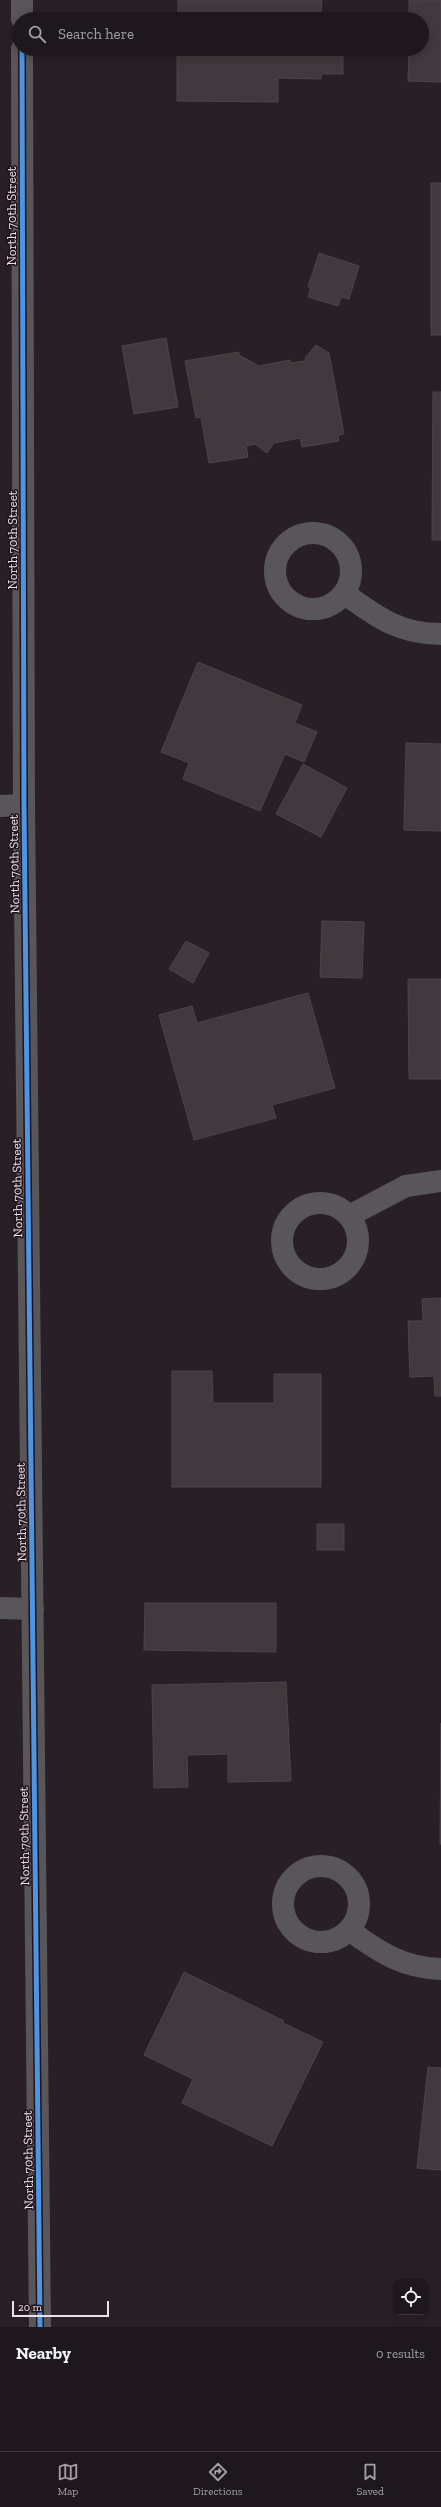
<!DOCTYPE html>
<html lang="en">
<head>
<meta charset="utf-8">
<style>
	:root { --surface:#1e181c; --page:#262125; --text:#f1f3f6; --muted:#a1a0a3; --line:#3c373b; --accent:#a89ea4 }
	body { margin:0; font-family:"Zilla Slab",serif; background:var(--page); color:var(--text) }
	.controls { position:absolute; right:12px; bottom:12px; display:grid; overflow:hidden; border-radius:8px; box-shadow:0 2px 10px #0003 }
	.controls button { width:36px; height:36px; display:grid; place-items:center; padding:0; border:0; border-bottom:1px solid var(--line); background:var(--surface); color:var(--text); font:20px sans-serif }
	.scale { position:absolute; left:12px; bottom:10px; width:97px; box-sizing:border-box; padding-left:4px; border:2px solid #ede2e8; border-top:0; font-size:11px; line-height:14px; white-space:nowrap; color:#ede2e8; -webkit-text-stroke:3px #22141e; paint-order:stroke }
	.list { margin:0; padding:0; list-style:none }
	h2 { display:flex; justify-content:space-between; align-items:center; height:52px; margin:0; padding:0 16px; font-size:17px }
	h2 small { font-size:13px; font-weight:400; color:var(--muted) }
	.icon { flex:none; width:22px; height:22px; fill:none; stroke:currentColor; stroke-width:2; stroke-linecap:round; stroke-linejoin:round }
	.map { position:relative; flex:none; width:441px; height:2327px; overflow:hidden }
	.search { position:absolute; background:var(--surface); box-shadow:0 2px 10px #0003; left:12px; right:12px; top:12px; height:44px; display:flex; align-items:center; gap:10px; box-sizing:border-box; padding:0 14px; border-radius:22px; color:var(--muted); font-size:15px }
	.sheet { height:124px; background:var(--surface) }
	nav { display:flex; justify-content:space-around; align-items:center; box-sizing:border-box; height:56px; border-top:1px solid var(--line); background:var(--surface); font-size:11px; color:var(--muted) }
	nav a { display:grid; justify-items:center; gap:2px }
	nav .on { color:var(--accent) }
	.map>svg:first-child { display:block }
	.building { fill:#40393d; stroke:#4d4548 }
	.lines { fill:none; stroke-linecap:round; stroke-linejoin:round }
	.street { stroke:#59565a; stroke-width:22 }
	.cycleway-casing { stroke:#22141e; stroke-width:8 }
	.cycleway { stroke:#4d94e3; stroke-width:5 }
	.labels { text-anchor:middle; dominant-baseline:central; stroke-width:3; stroke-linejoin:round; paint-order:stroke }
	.street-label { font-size:13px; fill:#ede2e8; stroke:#22141e }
</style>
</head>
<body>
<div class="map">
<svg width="441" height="2327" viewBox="0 0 441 2327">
	<rect width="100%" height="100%" fill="#282026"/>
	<g class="building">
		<polygon points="178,0 322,0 321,19 178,19"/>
		<polygon points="409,0 441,0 441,82 408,81 409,49 422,49 422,19 409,19"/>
		<polygon points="177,49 343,49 343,74 321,74 321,79 278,78 278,102 177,101"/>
		<rect x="431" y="183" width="10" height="152"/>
		<polygon points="319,253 359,266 349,299 341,297 338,306 308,297 311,287 308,287"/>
		<polygon points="166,338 178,407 134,414 122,346"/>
		<polygon points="316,345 329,353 344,434 338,435 339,441 302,447 300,438 274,443 267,453 255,444 246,446 248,457 209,463 201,417 196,418 185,361 239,352 239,355 259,366 290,360 290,363 306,361 305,358"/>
		<polygon points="433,392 441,392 441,540 432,540"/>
		<polygon points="198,662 302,705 295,723 317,732 304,762 285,754 260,811 183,779 189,763 161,752"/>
		<polygon points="406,743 441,744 441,831 404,830"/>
		<polygon points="303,764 347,788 321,837 276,814"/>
		<polygon points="322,921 364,922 362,978 320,977"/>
		<polygon points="186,941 209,953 193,983 169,969"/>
		<polygon points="408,979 441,979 441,1079 409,1079"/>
		<polygon points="308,993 335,1088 272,1105 276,1118 194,1140 159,1015 192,1006 197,1023"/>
		<polygon points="441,1298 441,1396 435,1396 434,1376 410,1377 408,1321 423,1321 422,1299"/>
		<polygon points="172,1371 212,1371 213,1403 274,1403 274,1374 321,1374 321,1487 172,1487"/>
		<rect x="317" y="1524" width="27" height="26"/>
		<polygon points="145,1603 276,1603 276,1652 144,1650"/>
		<polygon points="286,1682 291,1781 228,1782 228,1754 187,1755 188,1787 154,1788 152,1685"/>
		<polygon points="441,1723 441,1844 440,1844"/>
		<polygon points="184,1972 284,2021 283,2023 323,2042 272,2146 182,2103 193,2079 144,2055"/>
		<polygon points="428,2067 441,2068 441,2170 417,2168"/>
	</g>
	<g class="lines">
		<g class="street">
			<polyline points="22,0 22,19"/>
			<polyline points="22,49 24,805 40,2327"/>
			<circle cx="313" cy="571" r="38"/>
			<path d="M345,594c32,23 54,40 96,40"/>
			<polyline points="0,806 24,805"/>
			<circle cx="320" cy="1241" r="38"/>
			<polyline points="349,1216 406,1186 441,1181"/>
			<polyline points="0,1608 33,1609"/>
			<circle cx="321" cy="1904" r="38"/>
			<path d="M349,1930c30,22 54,38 92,39"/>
		</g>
		<defs>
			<polyline id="cycleway" points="22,49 24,805 40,2327"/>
		</defs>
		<use href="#cycleway" class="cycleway-casing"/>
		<use href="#cycleway" class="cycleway"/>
	</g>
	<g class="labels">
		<g class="street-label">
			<text transform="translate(11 216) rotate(-90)">North 70th Street</text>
			<text transform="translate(12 540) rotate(-90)">North 70th Street</text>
			<text transform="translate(14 864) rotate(-91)">North 70th Street</text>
			<text transform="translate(17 1188) rotate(-91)">North 70th Street</text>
			<text transform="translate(21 1512) rotate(-91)">North 70th Street</text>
			<text transform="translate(24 1836) rotate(-91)">North 70th Street</text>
			<text transform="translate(28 2160) rotate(-91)">North 70th Street</text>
		</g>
	</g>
</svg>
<div class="controls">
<button><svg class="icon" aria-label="locate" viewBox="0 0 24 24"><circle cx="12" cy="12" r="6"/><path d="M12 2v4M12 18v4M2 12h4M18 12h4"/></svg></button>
</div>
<div class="scale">20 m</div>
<div class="search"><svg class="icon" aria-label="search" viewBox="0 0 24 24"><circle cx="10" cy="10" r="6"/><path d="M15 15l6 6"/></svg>Search here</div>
</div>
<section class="sheet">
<h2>Nearby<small>0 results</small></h2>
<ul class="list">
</ul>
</section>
<nav>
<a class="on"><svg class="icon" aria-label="map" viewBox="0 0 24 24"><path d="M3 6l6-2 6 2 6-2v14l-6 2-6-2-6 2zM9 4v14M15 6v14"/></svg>Map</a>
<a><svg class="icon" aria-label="directions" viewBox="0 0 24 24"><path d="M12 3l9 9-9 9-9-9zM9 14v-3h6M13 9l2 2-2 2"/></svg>Directions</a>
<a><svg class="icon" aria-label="saved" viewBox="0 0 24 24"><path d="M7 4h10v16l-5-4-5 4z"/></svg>Saved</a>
</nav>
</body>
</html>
